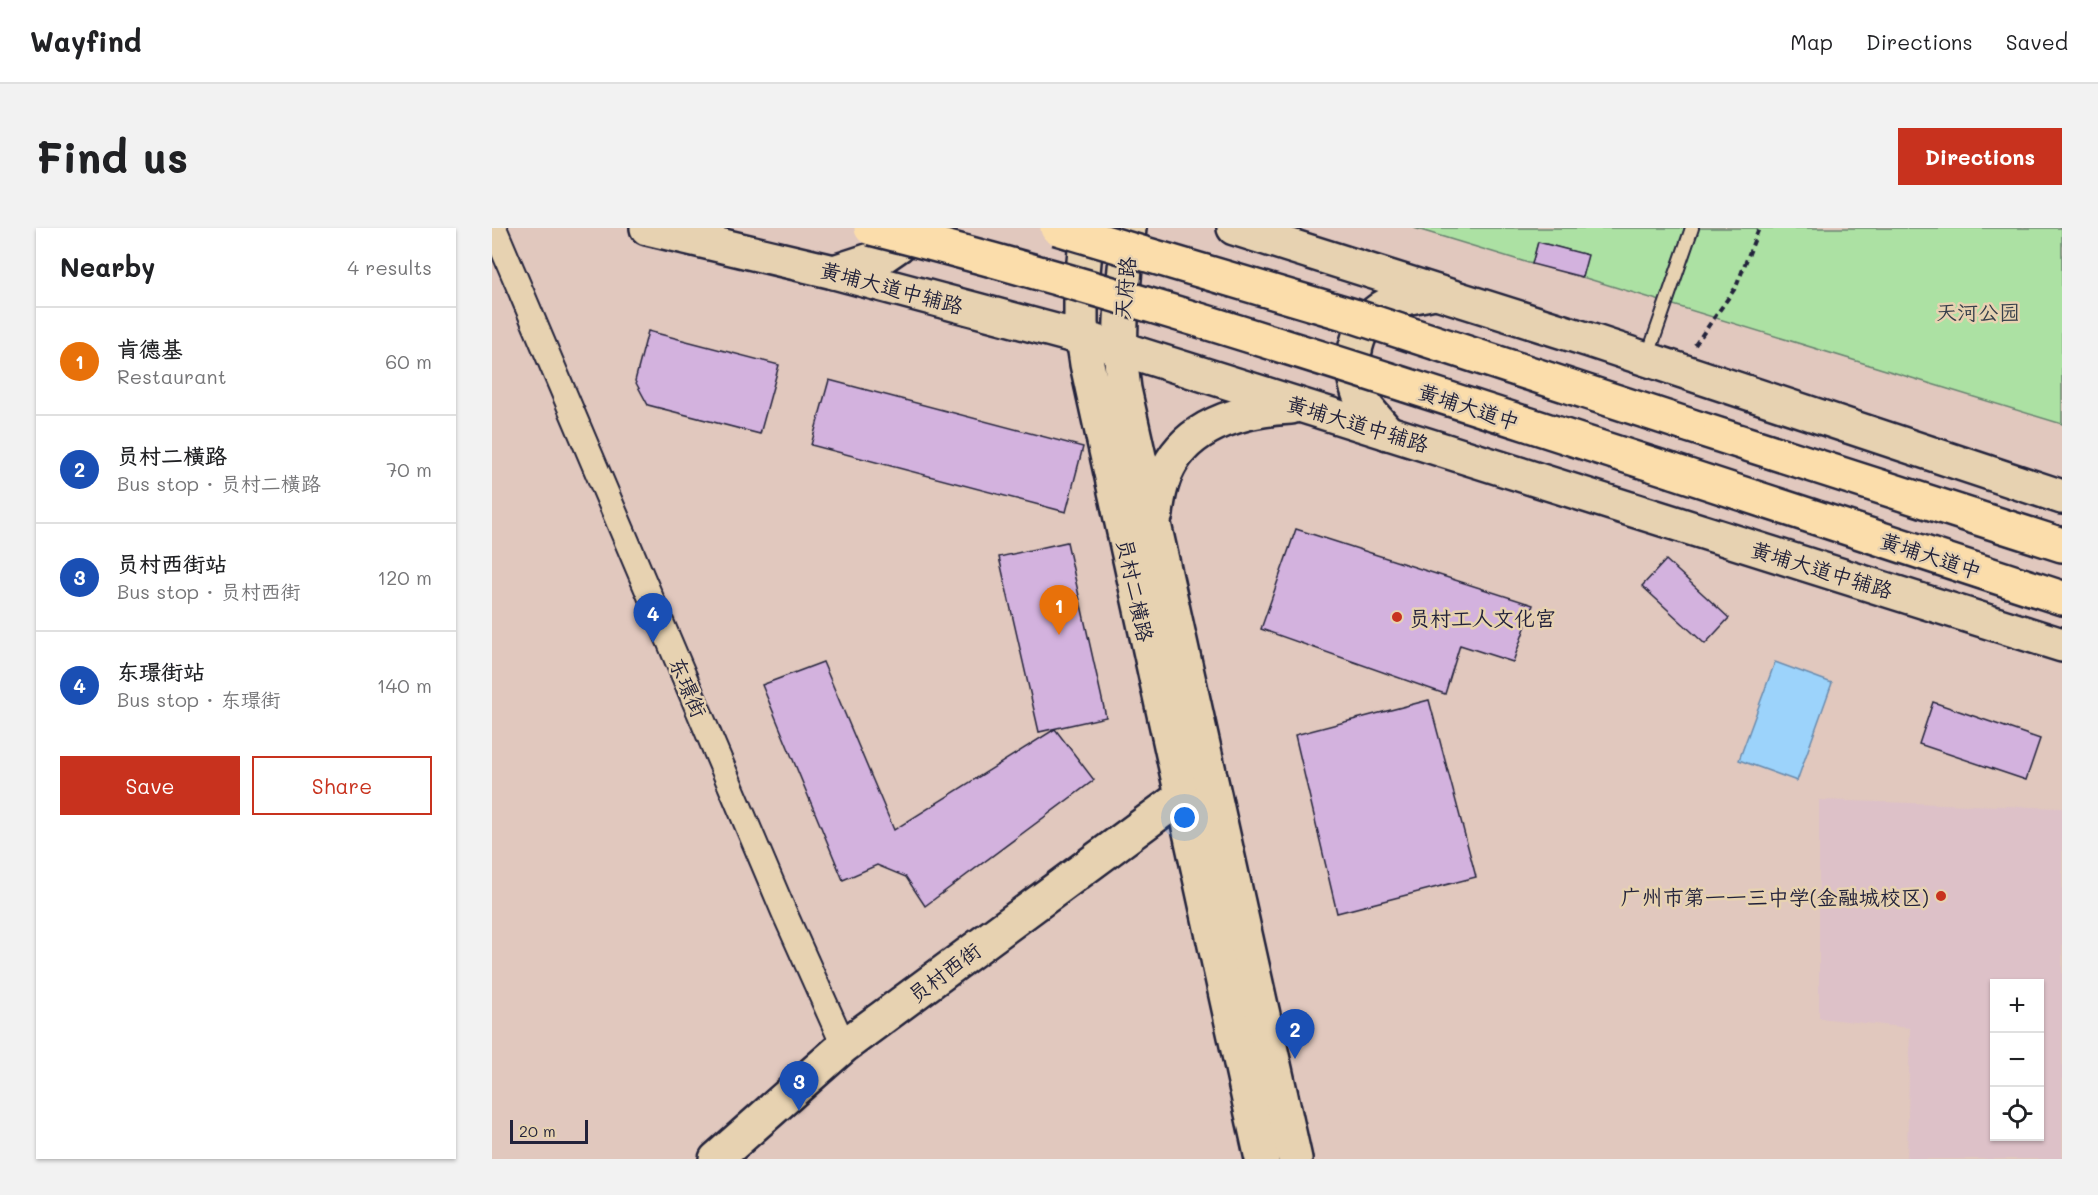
<!DOCTYPE html>
<html lang="en">
<head>
<meta charset="utf-8">
<style>
	:root { --surface:#fff; --page:#f2f2f2; --text:#202124; --muted:#757577; --line:#e0e0e0; --accent:#c8321e }
	body { margin:0; font-family:Mali,"LXGW WenKai TC",sans-serif; background:var(--page); color:var(--text) }
	.controls { position:absolute; right:18px; bottom:18px; display:grid; overflow:hidden; border-radius:0px; box-shadow:0 2px 4px #0004 }
	.controls button { width:54px; height:54px; display:grid; place-items:center; padding:0; border:0; border-bottom:2px solid var(--line); background:var(--surface); color:var(--text); font:30px sans-serif }
	.scale { position:absolute; left:18px; bottom:15px; width:78px; box-sizing:border-box; padding-left:6px; border:3px solid #22223b; border-top:0; font-size:16px; line-height:21px; white-space:nowrap; color:#22223b; -webkit-text-stroke:4px #e7d2b1; paint-order:stroke }
	.you { position:absolute; left:693px; top:590px; width:21px; height:21px; margin:-15px; border:4px solid #fff; border-radius:50%; background:#1a73e8; box-shadow:0 0 0 9px #1a73e833 }
	.badge { display:grid; place-items:center; width:39px; height:39px; border-radius:50%; background:var(--accent); color:#fff; font-size:20px; font-weight:700 }
	.pin { position:absolute; translate:-50% -50px; filter:drop-shadow(0 2px 3px #0008) }
	.pin::after { content:''; position:absolute; top:32px; width:21px; height:18px; background:inherit; clip-path:polygon(0 0,100% 0,50% 100%) }
	.list { margin:0; padding:0; list-style:none }
	h2 { display:flex; justify-content:space-between; align-items:center; height:78px; margin:0; padding:0 24px; font-size:26px }
	h2 small { font-size:20px; font-weight:400; color:var(--muted) }
	.list li { display:grid; grid-template-columns:39px 1fr auto; gap:18px; align-items:center; box-sizing:border-box; height:108px; padding:0 24px; border-top:2px solid var(--line) }
	.list b { display:block; font-size:22px; white-space:nowrap }
	.list p { margin:0; font-size:20px; white-space:nowrap; color:var(--muted) }
	.list em { font-size:20px; font-style:normal; color:var(--muted) }
	.actions { display:flex; gap:12px; padding:18px 24px }
	.actions a { flex:1; padding:14px 0; border:2px solid var(--accent); border-radius:0px; text-align:center; font-size:21px; color:var(--accent) }
	.actions .main { background:var(--accent); color:#fff }
	.icon { flex:none; width:33px; height:33px; fill:none; stroke:currentColor; stroke-width:2; stroke-linecap:round; stroke-linejoin:round }
	.map { position:relative; flex:none; width:1570px; height:931px; overflow:hidden; border-radius:0px }
	header { display:flex; align-items:center; gap:36px; box-sizing:border-box; height:84px; padding:0 30px; background:var(--surface); border-bottom:2px solid var(--line) }
	header strong { font-size:28px }
	nav { display:flex; gap:33px; margin-inline-start:auto; font-size:21px }
	.intro { display:flex; align-items:center; justify-content:space-between; box-sizing:border-box; height:144px; padding:0 36px }
	h1 { margin:0; font-size:42px }
	.button { padding:15px 27px; border-radius:0px; background:var(--accent); color:#fff; font-size:21px; font-weight:700 }
	main { display:flex; gap:36px; padding:0 36px }
	aside { flex:1; background:var(--surface); border-radius:0px; box-shadow:0 2px 4px #0004 }
	.map>svg:first-child { display:block }
	.built { fill:#ddc1c8; fill-rule:evenodd }
	.green { fill:#ace1a3; stroke:#67826f; stroke-width:1.5 }
	.water { fill:#9cd3fb; stroke:#6b8cae; stroke-width:1.5 }
	.building { fill:#d3b2de; stroke:#22223b; stroke-width:1.5 }
	.lines { fill:none; stroke-linecap:round; stroke-linejoin:round }
	.lane-casing { stroke:#22223b; stroke-width:16 }
	.street-casing { stroke:#22223b; stroke-width:28 }
	.secondary-casing { stroke:#22223b; stroke-width:38 }
	.primary-casing { stroke:#22223b; stroke-width:38 }
	.path { stroke:#22223b; stroke-width:4; stroke-dasharray:6 4.5; stroke-linecap:butt }
	.lane { stroke:#e7d2b1; stroke-width:12 }
	.street { stroke:#e7d2b1; stroke-width:24 }
	.secondary { stroke:#e7d2b1; stroke-width:33 }
	.primary { stroke:#fbddab; stroke-width:33 }
	.primary-bridge-casing { stroke:#22223b; stroke-width:38; stroke-linecap:butt }
	.primary-bridge { stroke:#fbddab; stroke-width:33 }
	.poi-dot { fill:#c8321e; stroke:#e7d2b1; stroke-width:2 }
	.labels { text-anchor:middle; dominant-baseline:central; stroke-width:5; stroke-linejoin:round; paint-order:stroke }
	.street-label { font-size:21px; fill:#22223b; stroke:#e7d2b1 }
	.park-label { font-size:21px; fill:#373f4b; stroke:#e7d2b1 }
	.poi-label { font-size:21px; fill:#22223b; stroke:#e7d2b1; text-anchor:start }
</style>
</head>
<body>
<header>
<strong>Wayfind</strong>
<nav><a>Map</a><a>Directions</a><a>Saved</a></nav>
</header>
<div class="intro"><h1>Find us</h1><a class="button">Directions</a></div>
<main>
<aside>
<h2>Nearby<small>4 results</small></h2>
<ul class="list">
<li><span class="badge" style="background:#e8710a">1</span><div><b>肯德基</b><p>Restaurant</p></div><em>60 m</em></li>
<li><span class="badge" style="background:#1a4fb4">2</span><div><b>员村二横路</b><p>Bus stop · 员村二横路</p></div><em>70 m</em></li>
<li><span class="badge" style="background:#1a4fb4">3</span><div><b>员村西街站</b><p>Bus stop · 员村西街</p></div><em>120 m</em></li>
<li><span class="badge" style="background:#1a4fb4">4</span><div><b>东璟街站</b><p>Bus stop · 东璟街</p></div><em>140 m</em></li>
</ul>
<div class="actions"><a class="main">Save</a><a>Share</a></div>
</aside>
<div class="map">
<svg width="1570" height="931" viewBox="0 0 1570 931">
	<rect width="100%" height="100%" fill="#e1c8be"/>
	<filter id="ink" filterUnits="userSpaceOnUse"><feTurbulence type="fractalNoise" baseFrequency=".0167" numOctaves="2"/><feDisplacementMap in="SourceGraphic" scale="12" xChannelSelector="R" yChannelSelector="G"/><feConvolveMatrix kernelMatrix="1 2 1 2 8 2 1 2 1" color-interpolation-filters="sRGB"/></filter>
	<g filter="url(#ink)">
		<path class="built" d="M1327,572l243,8v351h-155l3,-131 -91,-10zM1502,756h46v152h-46z"/>
		<polygon class="green" points="922,0 1570,0 1570,196 1090,49 1095,27 1046,14 1040,36"/>
		<polygon class="water" points="1283,434 1340,455 1305,553 1247,532"/>
		<g class="building">
			<polygon points="1046,14 1096,27 1090,49 1040,36"/>
			<polygon points="156,103 287,137 268,206 156,177 143,153"/>
			<polygon points="337,152 591,219 574,284 319,217"/>
			<polygon points="804,301 1041,377 1021,434 968,417 953,466 769,401"/>
			<polygon points="575,314 614,489 547,504 507,329"/>
			<polygon points="1174,332 1237,390 1213,416 1150,358"/>
			<polygon points="331,434 402,602 563,501 602,552 433,678 414,649 385,637 351,652 270,457"/>
			<polygon points="937,472 984,649 845,685 803,507"/>
			<polygon points="1441,474 1548,511 1534,552 1427,516"/>
		</g>
		<g class="lines">
			<defs>
				<polyline id="lane" points="1155,130 1200,0"/>
				<polyline id="street" points="2,0 292,684 352,818"/>
				<g id="secondary">
					<polyline points="155,0 342,44 627,120 1570,417"/>
					<polyline points="595,0 589,67 589,96 595,136 770,931"/>
					<path d="M637,0c-5,54 -13,107 -5,161l171,770"/>
					<polyline points="742,0 1097,112 1570,269"/>
					<polyline points="342,44 391,28 407,17 418,0"/>
					<path d="M896,205c-8,-10 -17,-19 -24,-29 -18,-30 -13,-75 18,-96 15,-10 35,-12 53,-16"/>
					<path d="M664,286c2,-19 6,-37 16,-53 24,-39 76,-52 119,-54"/>
					<polyline points="224,931 352,818 690,568"/>
				</g>
				<g id="primary">
					<polyline points="1196,197 1570,317"/>
					<polyline points="1181,243 1570,370"/>
				</g>
			</defs>
			<use href="#lane" class="lane-casing"/>
			<use href="#street" class="street-casing"/>
			<use href="#secondary" class="secondary-casing"/>
			<use href="#primary" class="primary-casing"/>
			<polyline class="path" points="1203,117 1244,59 1267,0"/>
			<use href="#lane" class="lane"/>
			<use href="#street" class="street"/>
			<use href="#secondary" class="secondary"/>
			<use href="#primary" class="primary"/>
			<defs>
				<g id="primary-bridge">
					<path d="M379,0c271,68 536,158 802,243"/>
					<polyline points="565,0 862,88 1196,197"/>
				</g>
			</defs>
			<use href="#primary-bridge" class="primary-bridge-casing"/>
			<use href="#primary-bridge" class="primary-bridge"/>
		</g>
	</g>
	<g class="poi-dot">
		<circle cx="905" cy="389" r="6"/>
		<circle cx="1449" cy="668" r="6"/>
	</g>
	<g class="labels">
		<g class="street-label">
			<text transform="translate(400 59) rotate(15)">黄埔大道中辅路</text>
			<text transform="translate(632 60) rotate(-85)">天府路</text>
			<text transform="translate(977 178) rotate(18)">黄埔大道中</text>
			<text transform="translate(866 195) rotate(17)">黄埔大道中辅路</text>
			<text transform="translate(1439 327) rotate(18)">黄埔大道中</text>
			<text transform="translate(1330 341) rotate(17)">黄埔大道中辅路</text>
			<text transform="translate(644 362) rotate(78)">员村二横路</text>
			<text transform="translate(197 459) rotate(67)">东璟街</text>
			<text transform="translate(452 744) rotate(-37)">员村西街</text>
		</g>
		<g class="park-label">
			<text x="1486" y="83">天河公园</text>
		</g>
		<g class="poi-label">
			<text x="917" y="389">员村工人文化宫</text>
			<text x="1437" y="668" text-anchor="end">广州市第一一三中学(金融城校区)</text>
		</g>
	</g>
</svg>
<div class="controls">
<button>+</button>
<button>−</button>
<button><svg class="icon" aria-label="locate" viewBox="0 0 24 24"><circle cx="12" cy="12" r="6"/><path d="M12 2v4M12 18v4M2 12h4M18 12h4"/></svg></button>
</div>
<div class="scale">20 m</div>
<div class="you"></div>
<div class="pin badge" style="left:567px;top:407px;background:#e8710a">1</div>
<div class="pin badge" style="left:803px;top:831px;background:#1a4fb4">2</div>
<div class="pin badge" style="left:307px;top:883px;background:#1a4fb4">3</div>
<div class="pin badge" style="left:161px;top:415px;background:#1a4fb4">4</div>
</div>
</main>
</body>
</html>
